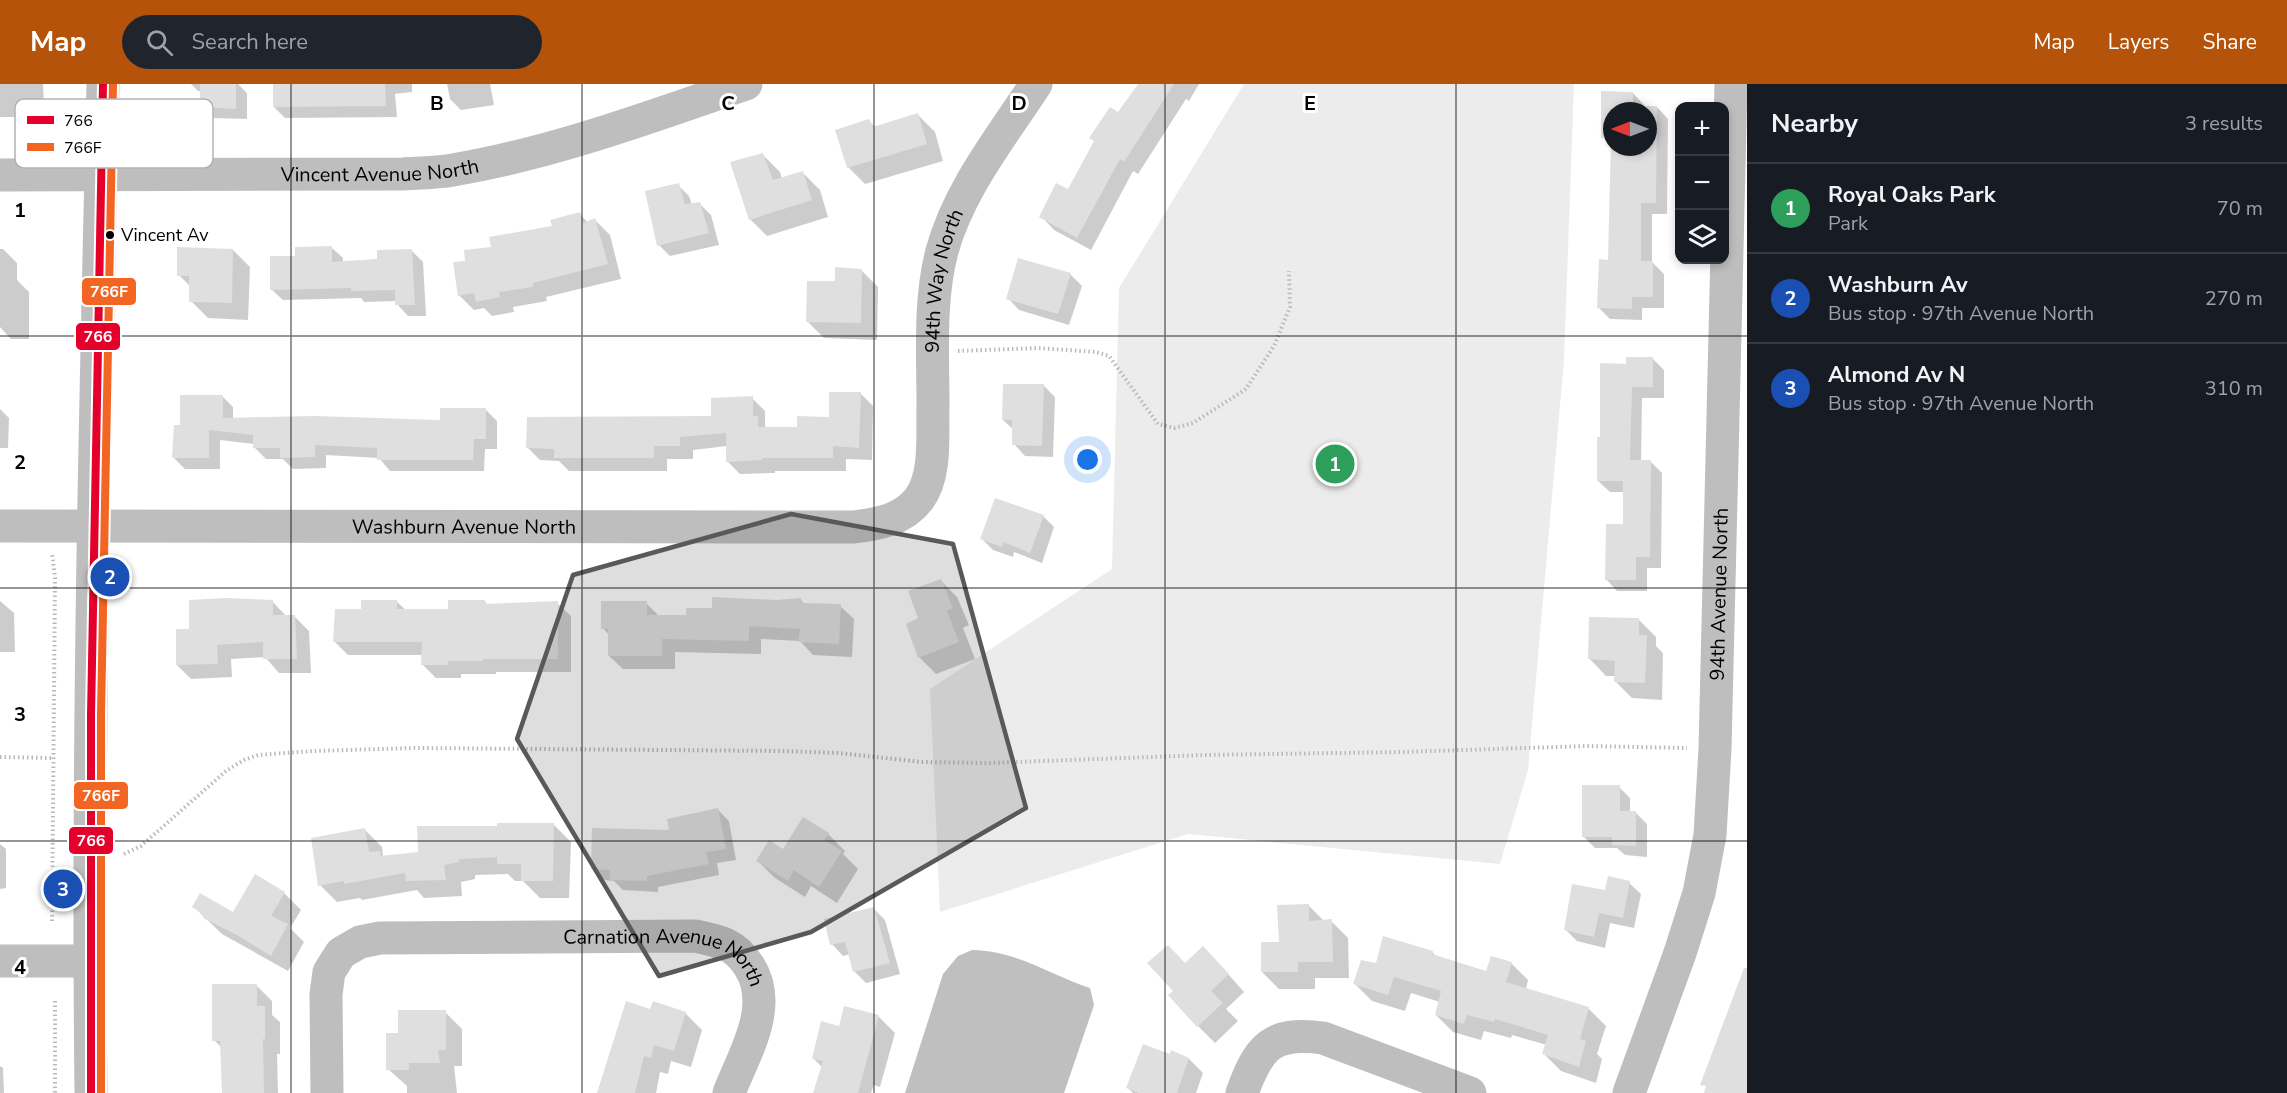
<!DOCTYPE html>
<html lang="en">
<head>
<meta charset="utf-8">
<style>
	:root { --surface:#171b24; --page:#20242c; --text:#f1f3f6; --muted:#9ea1a6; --line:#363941; --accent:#b45309 }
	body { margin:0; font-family:"Nunito Sans",sans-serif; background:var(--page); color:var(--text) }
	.controls { position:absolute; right:18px; top:18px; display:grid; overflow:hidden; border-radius:12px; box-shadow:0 3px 9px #0003 }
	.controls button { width:54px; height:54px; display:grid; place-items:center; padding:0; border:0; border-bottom:2px solid var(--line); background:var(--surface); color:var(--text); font:30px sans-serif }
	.compass { position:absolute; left:1603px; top:18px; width:54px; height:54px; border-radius:50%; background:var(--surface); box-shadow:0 3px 9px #0003; rotate:270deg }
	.you { position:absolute; left:1088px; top:376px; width:21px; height:21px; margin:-15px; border:4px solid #fff; border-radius:50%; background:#1a73e8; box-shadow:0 0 0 9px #1a73e833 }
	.badge { display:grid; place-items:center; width:39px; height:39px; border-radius:50%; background:var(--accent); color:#fff; font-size:20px; font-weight:700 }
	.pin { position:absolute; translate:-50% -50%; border:3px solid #fff; box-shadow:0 2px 6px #0006 }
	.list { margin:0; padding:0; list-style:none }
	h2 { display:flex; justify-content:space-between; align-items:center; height:78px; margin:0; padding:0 24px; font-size:26px }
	h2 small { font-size:20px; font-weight:400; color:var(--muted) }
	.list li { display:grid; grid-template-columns:39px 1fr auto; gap:18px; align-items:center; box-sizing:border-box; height:90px; padding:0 24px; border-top:2px solid var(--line) }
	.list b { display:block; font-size:22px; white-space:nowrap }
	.list p { margin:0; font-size:20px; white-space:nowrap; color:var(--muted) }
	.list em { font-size:20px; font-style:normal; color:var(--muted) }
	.icon { flex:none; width:33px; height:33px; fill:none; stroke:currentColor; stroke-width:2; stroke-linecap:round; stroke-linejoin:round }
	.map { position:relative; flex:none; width:1747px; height:1009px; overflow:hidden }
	header { display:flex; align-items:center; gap:36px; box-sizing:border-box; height:84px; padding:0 30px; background:var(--accent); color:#fff }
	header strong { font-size:28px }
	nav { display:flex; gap:33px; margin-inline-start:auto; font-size:21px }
	.search { width:420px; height:54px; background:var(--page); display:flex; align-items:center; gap:15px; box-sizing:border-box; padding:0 21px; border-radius:33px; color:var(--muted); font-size:22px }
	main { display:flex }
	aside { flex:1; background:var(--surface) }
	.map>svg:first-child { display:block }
	.green { fill:#ececec }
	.water { fill:#bfbfbf }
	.shadow { fill:#0003 }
	.building { fill:#dfdfdf; fill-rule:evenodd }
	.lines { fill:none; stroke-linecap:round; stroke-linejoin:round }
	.path { stroke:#b9b9b9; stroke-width:4; stroke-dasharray:1.5 3; stroke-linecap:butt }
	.minor { stroke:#bebebe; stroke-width:33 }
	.bus-1-casing { stroke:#fff; stroke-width:12 }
	.bus-2-casing { stroke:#fff; stroke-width:12 }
	.bus-1 { stroke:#e4002b; stroke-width:8 }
	.bus-2 { stroke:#f26522; stroke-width:8 }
	.marked { fill:#595959; fill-opacity:0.2; stroke:#595959; stroke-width:4.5; stroke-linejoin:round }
	.grid { fill:none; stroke:#000; stroke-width:1.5; stroke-opacity:0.55 }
	.bus-dot { fill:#000; stroke:#fff; stroke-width:2 }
	.labels { text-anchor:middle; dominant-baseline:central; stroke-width:6; stroke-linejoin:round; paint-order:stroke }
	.bus-label { font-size:18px; fill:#000; stroke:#fff; text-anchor:start }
	.street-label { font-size:20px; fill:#000; stroke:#fff }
	.key { fill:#fff; stroke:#b2b2b2; stroke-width:1.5 }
	.key-label { font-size:16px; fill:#000 }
	.grid-label { font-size:20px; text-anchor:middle; font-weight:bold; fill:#000; stroke:#fff; stroke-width:6; stroke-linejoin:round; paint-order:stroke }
	.line-badge { stroke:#fff; stroke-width:2 }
	.badge-label { font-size:16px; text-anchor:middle; font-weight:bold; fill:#fff }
</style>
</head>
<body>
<header>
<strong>Map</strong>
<div class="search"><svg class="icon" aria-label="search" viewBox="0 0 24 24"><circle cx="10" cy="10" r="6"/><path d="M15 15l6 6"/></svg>Search here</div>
<nav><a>Map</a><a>Layers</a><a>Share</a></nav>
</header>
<main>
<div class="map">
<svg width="1747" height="1009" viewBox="0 0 1747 1009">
	<rect width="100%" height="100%" fill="#fff"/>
	<polygon class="green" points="1244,0 1574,0 1564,276 1528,686 1500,780 1188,750 940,828 930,605 1112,485 1119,204"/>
	<path class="water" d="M972,866c43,0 78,25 118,38l4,17 -30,88h-159l38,-119 15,-18z"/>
	<g class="shadow">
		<polygon points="0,0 43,0 44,22 17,22 17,33 0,33"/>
		<polygon points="191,0 238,0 247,9 247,35 213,34 202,23 202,7 198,7"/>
		<polygon points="274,0 412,0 412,8 395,10 397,33 285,34 274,23"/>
		<polygon points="447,0 490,0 494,21 461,26 450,15"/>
		<polygon points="1140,0 1199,0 1189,17 1186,15 1138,90 1133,87 1091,166 1054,146 1041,132 1069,108"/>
		<polygon points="1603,8 1633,9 1644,21 1644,23 1657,23 1668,35 1667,130 1652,130 1652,178 1664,190 1664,224 1642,224 1642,236 1610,235 1598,223 1610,177 1613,63 1648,63 1648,27 1612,27 1612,62 1603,53"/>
		<polygon points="918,31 935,48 943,77 865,100 848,83 869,37 876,44"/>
		<polygon points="763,71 780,88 782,95 803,89 820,106 828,133 767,152 750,135"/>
		<polygon points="678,101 689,112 692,121 699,119 711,131 719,161 670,172 659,161"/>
		<polygon points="580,130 588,139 595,136 610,151 621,195 546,213 547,217 513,223 514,228 492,232 484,224 474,226 459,211 467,178 492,164 554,143"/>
		<polygon points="331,163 343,174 343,179 379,177 411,166 423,178 426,232 408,232 397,220 397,217 364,218 361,214 283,216 271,205 297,174"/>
		<polygon points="0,165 3,165 17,179 17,196 29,208 29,255 11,255 0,243"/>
		<polygon points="233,166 250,183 248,236 208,234 191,217 191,203 179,191"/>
		<polygon points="861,186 878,203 877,256 824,254 807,237 836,198"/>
		<polygon points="1070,190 1082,202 1069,241 1019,226 1008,214"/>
		<polygon points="1652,274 1664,286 1664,314 1642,314 1641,378 1651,378 1662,389 1661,484 1647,484 1647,507 1617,507 1606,495 1624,441 1624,408 1610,408 1598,397 1602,355 1627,282"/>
		<polygon points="1043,301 1055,313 1053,373 1025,372 1014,360 1014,346 1003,336"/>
		<polygon points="860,309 873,322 872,376 846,375 846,387 775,387 775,389 740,390 727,377 727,362 693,366 693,375 667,375 667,387 569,387 559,377 540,376 527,363 713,333 752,314 765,327 765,342 768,344 799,344 830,335"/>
		<polygon points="222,312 233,323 233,335 441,337 486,326 497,337 497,365 485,365 484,387 390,387 379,374 326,371 326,384 293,385 283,375 266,375 254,363 254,360 220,356 220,385 185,385 174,374 182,342"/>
		<polygon points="0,325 9,334 8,364 0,364"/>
		<polygon points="1043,432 1054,443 1042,479 1014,468 1013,473 993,466 982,455"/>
		<polygon points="940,496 957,513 969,541 963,544 975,575 936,590 919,573 920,535"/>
		<polygon points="801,516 805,521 840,522 854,535 852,573 813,571 800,557 761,555 761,570 675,568 675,585 623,585 609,572 609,551 603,544 646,519 660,533 688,533 714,525"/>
		<polygon points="0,517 14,529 15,568 0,568"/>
		<polygon points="272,517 286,532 295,533 309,547 311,589 279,589 265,573 231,575 232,593 191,595 177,581 191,546"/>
		<polygon points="396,517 406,526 450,526 484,517 488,521 557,519 571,532 571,588 496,588 496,590 461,590 461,594 436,594 423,581 423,571 348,571 335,558 362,526"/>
		<polygon points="1639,536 1656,553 1656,562 1663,569 1662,616 1632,614 1615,597 1616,592 1606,592 1589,574"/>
		<polygon points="1619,703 1630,714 1630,729 1636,729 1647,740 1647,773 1625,771 1617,764 1595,764 1583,752"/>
		<polygon points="718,726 729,737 736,776 717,779 719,791 658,803 658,808 623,806 614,797 604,796 592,784"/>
		<polygon points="554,741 571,758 569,814 540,814 523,797 515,797 508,790 475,791 475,795 461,798 462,812 424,814 417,806 362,816 360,814 337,818 320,801 365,746 382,763 383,772 419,770"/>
		<polygon points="828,750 845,767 843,770 858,785 837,819 811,802 805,813 775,794 758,777"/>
		<polygon points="0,760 6,765 6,804 0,805"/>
		<polygon points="1629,799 1641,810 1634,844 1610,839 1605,864 1577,857 1565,845 1606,808"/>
		<polygon points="284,809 301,826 290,844 304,858 288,887 222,850 194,823 234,830"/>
		<polygon points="1308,821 1324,837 1331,837 1348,854 1349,894 1315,894 1315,905 1279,905 1262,888"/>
		<polygon points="874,825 885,836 900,890 866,899 854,887 850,870 843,872 832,860"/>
		<polygon points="1432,868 1437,873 1487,889 1511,879 1528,896 1526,905 1589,925 1606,942 1597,970 1602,975 1596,999 1561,987 1544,970 1547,961 1512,951 1511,954 1484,947 1481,956 1453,948 1436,931 1440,918 1411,909 1405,927 1372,917 1355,900 1377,881"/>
		<polygon points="1186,881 1220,881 1244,908 1226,925 1238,937 1215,959 1198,942"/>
		<polygon points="257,902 272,917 272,931 280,938 280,970 277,970 278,1009 223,1009 222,964 214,956"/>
		<polygon points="651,927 685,929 702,946 691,983 671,977 668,990 660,988 656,1009 598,1009"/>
		<polygon points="445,928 462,945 462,982 454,982 457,1009 407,1009 407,1002 388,985 400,951"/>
		<polygon points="878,932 895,949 880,1003 874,1001 871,1009 815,1009 823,984 813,974 841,943"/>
		<polygon points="1171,972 1189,975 1203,989 1196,1009 1133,1009 1127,1003"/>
		<polygon points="0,982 3,984 4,1009 0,1009"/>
	</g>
	<g class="building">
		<polygon points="200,0 236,0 236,25 200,23"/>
		<polygon points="273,0 385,0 386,22 273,23"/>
		<polygon points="1138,0 1174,0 1124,78 1120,75 1077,154 1039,133 1056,99 1068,105 1094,57 1089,54 1110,23 1118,28"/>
		<path d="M1601,7l32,1v14h24l-1,97h-15v58h12v36h-21v12l-35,-1 2,-49 9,1 3,-122h-10zM1612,27h36v36h-36z"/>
		<polygon points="918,29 927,60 847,84 835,46 869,35 873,43"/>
		<polygon points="763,69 773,96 803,87 812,116 749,136 730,78"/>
		<polygon points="679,99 685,120 700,118 709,149 657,162 645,107"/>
		<polygon points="580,128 583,139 595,134 608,180 533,199 533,203 499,208 500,213 476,218 474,209 458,212 453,178 465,177 464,166 491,163 489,153 552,142 550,136"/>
		<polygon points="332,162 332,178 377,175 377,166 412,165 415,221 395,221 395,206 351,207 351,204 270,206 270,172 295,172 295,163"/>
		<polygon points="177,163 233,165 232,219 189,218 189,192 177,192"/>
		<polygon points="1018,174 1071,189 1058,230 1006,215"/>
		<polygon points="835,183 862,185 861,239 806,238 807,197 835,197"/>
		<polygon points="1626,273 1653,273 1653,303 1632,303 1630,376 1651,376 1650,473 1636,473 1636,496 1605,496 1606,440 1623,440 1623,397 1597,397 1597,353 1600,353 1600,279 1626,280"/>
		<polygon points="1003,300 1044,300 1042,362 1012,361 1012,336 1002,336"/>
		<polygon points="829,308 861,308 859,364 833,362 833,374 762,374 762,376 726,378 726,349 680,353 680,362 654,362 654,374 554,374 554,365 526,364 527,333 711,332 711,314 753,312 753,332 758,332 758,343 797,343 797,332 829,333"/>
		<polygon points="180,311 223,311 223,334 315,332 440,336 440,324 486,324 486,355 474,355 473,376 377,376 377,364 315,361 315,373 280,374 280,364 253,364 253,351 209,346 209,374 172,374 174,341 180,341"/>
		<polygon points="995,414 1044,431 1030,469 1003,458 1002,463 980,455"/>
		<polygon points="941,495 953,524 947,527 959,558 918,574 906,540 918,534 908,507"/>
		<polygon points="712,513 776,516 801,514 801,519 841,520 839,560 798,558 800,545 749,542 749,557 662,555 662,572 608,572 608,545 601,545 601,517 647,517 647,531 686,531 686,524 712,524"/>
		<polygon points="226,514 273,516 273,531 295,531 297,575 263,575 263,558 217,561 218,580 176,581 176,545 189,545 189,516"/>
		<polygon points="361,516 397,516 397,525 448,525 448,516 485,516 485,520 558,517 558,575 483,575 483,577 448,577 448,581 421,581 422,558 333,558 335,525 361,525"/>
		<polygon points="1589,533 1639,534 1639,551 1647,551 1645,599 1614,598 1615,577 1588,575"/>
		<polygon points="1582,701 1620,701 1620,727 1636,727 1636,762 1612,761 1612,753 1582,753"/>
		<polygon points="718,724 726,765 706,768 709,780 647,792 647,797 610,796 610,786 591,785 592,744 669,746 667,735"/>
		<polygon points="803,733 829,749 824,756 842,767 819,803 794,786 788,797 756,777 769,756 783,765"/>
		<polygon points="497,739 554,739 553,797 521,797 521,780 497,780 497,773 459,775 459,778 444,781 446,796 406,797 405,789 344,800 344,797 318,802 311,754 365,744 369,768 380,767 381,772 418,768 417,742 497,742"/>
		<polygon points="255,790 285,808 271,832 288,840 271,872 237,851 203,834 204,831 192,823 200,809 233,828"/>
		<polygon points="1608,792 1630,797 1623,834 1599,829 1594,853 1564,846 1572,800 1605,806"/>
		<polygon points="1309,820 1309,837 1332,835 1333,878 1298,878 1298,888 1261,888 1261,858 1279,858 1277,821"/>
		<polygon points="874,823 890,879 853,888 845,858 830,861 824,835"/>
		<polygon points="1383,852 1433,867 1432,870 1486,887 1491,872 1512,878 1506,898 1589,923 1580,955 1586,957 1579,983 1542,970 1548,951 1495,935 1494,938 1467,931 1464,940 1435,931 1441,907 1394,893 1388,911 1353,900 1361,876 1376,879"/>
		<polygon points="1168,861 1185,879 1203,862 1229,890 1211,907 1223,919 1197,943 1168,911 1173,907 1147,879"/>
		<polygon points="1744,884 1747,884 1747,1009 1704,1009 1706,1002 1700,1001"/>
		<polygon points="212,900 257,900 257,922 265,922 265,955 263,955 264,1009 222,1009 220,957 212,957"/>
		<polygon points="626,917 650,925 653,917 686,928 674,967 654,961 651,974 644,972 635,1009 597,1009"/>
		<polygon points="844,922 879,931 858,1009 813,1009 823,977 812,975 821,937 839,942"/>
		<polygon points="398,926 446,926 446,966 438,966 440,979 409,979 409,986 386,986 386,949 398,949"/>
		<polygon points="1143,960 1170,970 1171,966 1189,974 1177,1009 1139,1009 1126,1004"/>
	</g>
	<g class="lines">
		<g class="path">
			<polyline points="958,267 1038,264 1096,268 1109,272 1158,340 1174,344 1193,339 1246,305 1274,262 1290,223 1289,187"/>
			<polyline points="0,673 53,674"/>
			<polyline points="124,770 141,762 226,687 244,676 258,671 313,667 415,664 783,667 838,669 922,678 990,679 1204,671 1403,668 1586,662 1687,664"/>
			<polyline points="52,837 55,494 52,469"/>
			<polyline points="55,917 55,1009"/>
		</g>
		<g class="minor">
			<path id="s1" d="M0,91l403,-1c16,-1 33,-1 50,-4 100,-17 197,-53 293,-86"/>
			<path id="s2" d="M0,442l854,1c24,-3 49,-7 65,-28 18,-24 13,-65 14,-94 0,-50 -4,-105 9,-154 17,-62 60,-115 94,-167"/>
			<polyline points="0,877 89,877"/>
			<path d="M91,1009c-4,-336 4,-673 12,-1009"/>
			<path id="s3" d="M327,1009l-1,-99 3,-22 12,-19 19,-11 20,-4 315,-2c25,5 40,8 54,30 26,40 -5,88 -20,127"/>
			<path d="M1242,1009c17,-46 29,-62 81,-55l147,55"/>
			<path id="s4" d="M1629,1009l51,-140 19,-60 11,-58 5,-86 16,-665"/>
		</g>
		<defs>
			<polyline id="bus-1" points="91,1009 91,631 103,0"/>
			<polyline id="bus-2" points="101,1009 101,631 113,0"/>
		</defs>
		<use href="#bus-1" class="bus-1-casing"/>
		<use href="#bus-2" class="bus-2-casing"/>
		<use href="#bus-1" class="bus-1"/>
		<use href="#bus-2" class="bus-2"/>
	</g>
	<path class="marked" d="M791,430l162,30 73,264 -215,124 -152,44 -142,-237 56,-164z"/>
	<path class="grid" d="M291,0v1009M582,0v1009M874,0v1009M1165,0v1009M1456,0v1009M0,252h1747M0,504h1747M0,757h1747"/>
	<circle class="bus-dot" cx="110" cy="151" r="5"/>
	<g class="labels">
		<g class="bus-label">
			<text x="121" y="151">Vincent Av</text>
		</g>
		<g class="street-label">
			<text stroke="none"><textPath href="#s1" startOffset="380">Vincent Avenue North</textPath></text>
			<text stroke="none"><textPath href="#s2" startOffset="1149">94th Way North</textPath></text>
			<text stroke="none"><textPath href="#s2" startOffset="464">Washburn Avenue North</textPath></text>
			<text stroke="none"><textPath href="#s4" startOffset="512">94th Avenue North</textPath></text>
			<text stroke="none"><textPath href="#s3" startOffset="478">Carnation Avenue North</textPath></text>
		</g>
	</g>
	<rect x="15" y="15" width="198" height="69" rx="9" class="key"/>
	<rect x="27" y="32" width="27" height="8" fill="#e4002b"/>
	<rect x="27" y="59" width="27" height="8" fill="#f26522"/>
	<g class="key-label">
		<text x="64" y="42">766</text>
		<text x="64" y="69">766F</text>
	</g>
	<g class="grid-label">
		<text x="437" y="26">B</text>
		<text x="728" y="26">C</text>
		<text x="1019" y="26">D</text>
		<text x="1310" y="26">E</text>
		<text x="20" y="133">1</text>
		<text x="20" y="385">2</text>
		<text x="20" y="637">3</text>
		<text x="20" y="890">4</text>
	</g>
	<g class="line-badge">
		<rect x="81" y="193" width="56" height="29" rx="6" fill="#f26522"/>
		<rect x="75" y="238" width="46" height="29" rx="6" fill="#e4002b"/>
		<rect x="73" y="697" width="56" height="29" rx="6" fill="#f26522"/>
		<rect x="68" y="742" width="46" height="29" rx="6" fill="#e4002b"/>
	</g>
	<g class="badge-label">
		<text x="109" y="213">766F</text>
		<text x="98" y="258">766</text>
		<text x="101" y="717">766F</text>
		<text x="91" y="762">766</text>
	</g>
</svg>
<div class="controls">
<button>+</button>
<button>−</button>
<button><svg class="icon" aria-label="layers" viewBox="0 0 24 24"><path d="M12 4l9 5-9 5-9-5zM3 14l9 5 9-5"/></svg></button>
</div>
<svg class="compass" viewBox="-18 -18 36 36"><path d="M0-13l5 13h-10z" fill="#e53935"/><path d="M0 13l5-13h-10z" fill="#9ea1a6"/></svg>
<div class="you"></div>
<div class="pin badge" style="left:1335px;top:380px;background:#2e9e5b">1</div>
<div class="pin badge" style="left:110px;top:493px;background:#1a4fb4">2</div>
<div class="pin badge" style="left:63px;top:805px;background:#1a4fb4">3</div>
</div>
<aside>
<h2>Nearby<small>3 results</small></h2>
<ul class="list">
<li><span class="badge" style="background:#2e9e5b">1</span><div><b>Royal Oaks Park</b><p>Park</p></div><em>70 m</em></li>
<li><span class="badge" style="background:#1a4fb4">2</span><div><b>Washburn Av</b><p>Bus stop · 97th Avenue North</p></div><em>270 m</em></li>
<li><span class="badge" style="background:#1a4fb4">3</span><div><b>Almond Av N</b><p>Bus stop · 97th Avenue North</p></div><em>310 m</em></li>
</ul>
</aside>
</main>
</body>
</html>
